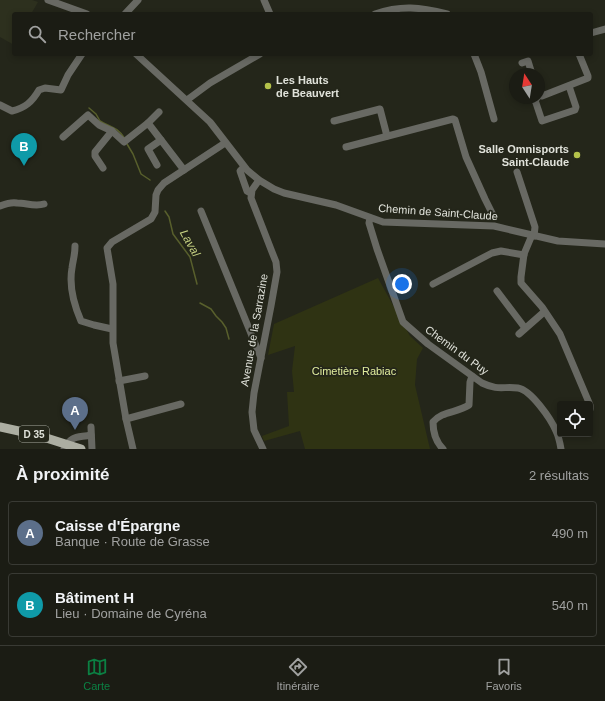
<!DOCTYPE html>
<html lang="fr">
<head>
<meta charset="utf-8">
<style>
	:root { --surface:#1b1c14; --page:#24251d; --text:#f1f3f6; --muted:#a0a1a0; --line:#393a34; --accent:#0b8043 }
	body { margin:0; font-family:Arial,sans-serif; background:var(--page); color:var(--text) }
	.controls { position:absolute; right:12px; bottom:12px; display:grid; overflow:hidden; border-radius:4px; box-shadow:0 2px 6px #0003 }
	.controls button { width:36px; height:36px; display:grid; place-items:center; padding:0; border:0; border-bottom:1px solid var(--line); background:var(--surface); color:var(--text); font:20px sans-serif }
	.compass { position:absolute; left:509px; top:68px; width:36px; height:36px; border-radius:50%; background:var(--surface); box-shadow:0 2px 6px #0003; rotate:348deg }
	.you { position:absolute; left:402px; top:284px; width:14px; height:14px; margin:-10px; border:3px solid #fff; border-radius:50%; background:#1a73e8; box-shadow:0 0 0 6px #1a73e833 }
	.badge { display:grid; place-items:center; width:26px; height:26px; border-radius:50%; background:var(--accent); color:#fff; font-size:13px; font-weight:700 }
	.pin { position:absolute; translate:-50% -33px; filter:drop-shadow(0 1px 2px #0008) }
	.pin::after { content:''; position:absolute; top:21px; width:14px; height:12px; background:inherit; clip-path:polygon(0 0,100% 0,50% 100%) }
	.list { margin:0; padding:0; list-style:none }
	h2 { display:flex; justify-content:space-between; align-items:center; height:52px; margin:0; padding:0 16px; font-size:17px }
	h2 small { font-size:13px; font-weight:400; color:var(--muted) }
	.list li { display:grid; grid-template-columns:26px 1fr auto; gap:12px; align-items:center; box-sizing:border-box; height:64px; margin:0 8px 8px; padding:0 8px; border:1px solid var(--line); border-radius:4px }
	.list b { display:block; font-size:15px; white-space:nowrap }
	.list p { margin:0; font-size:13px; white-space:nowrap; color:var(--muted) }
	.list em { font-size:13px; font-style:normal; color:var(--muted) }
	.icon { flex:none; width:22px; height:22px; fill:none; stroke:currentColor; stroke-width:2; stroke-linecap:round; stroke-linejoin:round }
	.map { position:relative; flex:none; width:605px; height:449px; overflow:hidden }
	.search { position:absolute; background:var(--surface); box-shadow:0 2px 6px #0003; left:12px; right:12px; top:12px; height:44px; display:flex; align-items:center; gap:10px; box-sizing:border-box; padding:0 14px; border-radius:4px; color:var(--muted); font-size:15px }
	.sheet { height:196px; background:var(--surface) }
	nav { display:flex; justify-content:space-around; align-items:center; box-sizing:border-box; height:56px; border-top:1px solid var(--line); background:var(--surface); font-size:11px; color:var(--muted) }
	nav a { display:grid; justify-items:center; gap:2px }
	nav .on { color:var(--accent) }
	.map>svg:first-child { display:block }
	.built { fill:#2d301e }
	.green { fill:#2f3313 }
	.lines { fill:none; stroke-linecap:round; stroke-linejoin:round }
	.stream { stroke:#585f2c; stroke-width:1.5 }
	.minor { stroke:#686963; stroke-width:7 }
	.major { stroke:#acaea2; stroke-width:9 }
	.poi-dot { fill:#b4c24a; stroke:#24261a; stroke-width:1.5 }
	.labels { text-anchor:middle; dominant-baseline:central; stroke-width:3.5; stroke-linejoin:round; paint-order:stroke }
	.shield { fill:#24261a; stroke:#a8aaa0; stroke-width:1 }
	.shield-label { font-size:10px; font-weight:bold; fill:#e0e2da }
	.poi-label { font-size:11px; font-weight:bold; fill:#e0e2da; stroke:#24261a; text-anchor:start }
	.street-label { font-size:11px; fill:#e0e2da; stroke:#24261a }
	.park-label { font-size:11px; fill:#e1ed9d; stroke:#24261a }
	.water-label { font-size:12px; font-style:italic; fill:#c6d182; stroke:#24261a }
</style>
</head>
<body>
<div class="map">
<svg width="605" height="449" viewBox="0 0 605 449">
	<rect width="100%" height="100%" fill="#24261a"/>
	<polygon class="built" points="0,0 32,0 38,2 31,14 14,14 14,45 0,37"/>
	<polygon class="green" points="378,278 410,336 423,348 417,359 415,385 430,449 305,449 300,431 264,441 262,436 289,426 287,392 294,392 292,371 295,346 268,355 274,324"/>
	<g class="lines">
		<g class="stream">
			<path d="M89,108l7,6 4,7c10,6 18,6 25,18"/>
			<polyline points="127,144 133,154 141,174 150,180"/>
			<polyline points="165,211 169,217 173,234 190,257 197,284"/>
			<polyline points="200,303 211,309 216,316 222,322 226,328 229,339"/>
		</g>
		<g class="minor">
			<polyline points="48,0 87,14"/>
			<polyline points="264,0 270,14"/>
			<polyline points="125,14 138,0"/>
			<path d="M375,14c26,-9 45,-7 72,0"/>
			<polyline points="591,33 605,29"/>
			<polyline points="136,54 210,122 247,170 259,180 274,189 284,193 336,205 383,222 494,226 558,241 605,244"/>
			<polyline points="474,54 481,72 494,119"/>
			<polyline points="522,63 528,61 532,74"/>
			<polyline points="539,94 542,96 588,78 588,76 579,54"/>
			<polyline points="537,98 535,100 542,121 575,110 576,107 569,86"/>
			<polyline points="187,100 210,83 260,54"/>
			<path d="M0,105l12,6c13,-3 20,-9 27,-21l6,-2 16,2 7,-15 14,-21"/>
			<polyline points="334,121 380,109 387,136"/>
			<polyline points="148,123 159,112"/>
			<polyline points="63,137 88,115 99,125 112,131 124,142 148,123 161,140"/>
			<polyline points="346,147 453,119 455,120 466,157 485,199 493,215"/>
			<polyline points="157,165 148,149 161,140 184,170"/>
			<polyline points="244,167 240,171 241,174 247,191 251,193"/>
			<polyline points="103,168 95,156 95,152 112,131"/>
			<polyline points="517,172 535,227 534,236"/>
			<polyline points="259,180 252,190 251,198 272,252 276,262 277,272 271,306 254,393 252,412 254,430 263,449"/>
			<path d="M0,206c5,-2 11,-4 17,-3 9,0 18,4 27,1"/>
			<polyline points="201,211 261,358"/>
			<path d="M370,218l-1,5 8,26 26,73 25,22 54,39c17,8 21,3 36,5 13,2 33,31 38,43 3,6 4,12 5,18"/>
			<polyline points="532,235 524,254 521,277 521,283 542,307 560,334 590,405 590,409"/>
			<path d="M75,246c0,9 -2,14 -3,22 -3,17 2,37 9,53l13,4 18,4"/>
			<polyline points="433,284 492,253 501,251 524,255"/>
			<polyline points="497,291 525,328"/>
			<polyline points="519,334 544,312"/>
			<polyline points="119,381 145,376"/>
			<polyline points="126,419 181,404"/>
			<polyline points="91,427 92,449"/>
			<path d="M64,449c8,-14 12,-11 27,-14"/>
			<polyline points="133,449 126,419 113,343 113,284 107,248 112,242 151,219 155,212 156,195 158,190 164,183 225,143"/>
			<path d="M443,449c-7,-7 -10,-18 -10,-27 9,-11 24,-9 36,-17l1,-23 2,-6"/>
		</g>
		<polyline class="major" points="0,427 37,435 81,449"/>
	</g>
	<g class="poi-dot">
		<circle cx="268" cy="86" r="4"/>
		<circle cx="577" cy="155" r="4"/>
	</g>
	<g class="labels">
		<rect class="shield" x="19" y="426" width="30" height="16" rx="3"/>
		<g class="shield-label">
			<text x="34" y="434">D 35</text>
		</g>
		<g class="poi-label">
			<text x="276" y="80">Les Hauts<tspan x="276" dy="13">de Beauvert</tspan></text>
			<text x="569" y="149" text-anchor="end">Salle Omnisports<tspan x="569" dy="13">Saint-Claude</tspan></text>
		</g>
		<g class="street-label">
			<text transform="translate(438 212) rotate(4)">Chemin de Saint-Claude</text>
			<text transform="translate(254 330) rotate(-80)">Avenue de la Sarrazine</text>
			<text transform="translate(457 350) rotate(36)">Chemin du Puy</text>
		</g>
		<g class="park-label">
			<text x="354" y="371">Cimetière Rabiac</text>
		</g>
		<g class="water-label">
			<text transform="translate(190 243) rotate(61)">Laval</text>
		</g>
	</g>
</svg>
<div class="controls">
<button><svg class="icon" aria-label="locate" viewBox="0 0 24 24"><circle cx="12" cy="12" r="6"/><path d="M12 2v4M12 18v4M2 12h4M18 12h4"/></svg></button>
</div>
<svg class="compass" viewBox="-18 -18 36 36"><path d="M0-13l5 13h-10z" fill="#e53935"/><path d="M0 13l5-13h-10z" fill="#a0a1a0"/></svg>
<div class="you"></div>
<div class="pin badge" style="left:75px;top:430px;background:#5c6f8a">A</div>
<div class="pin badge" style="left:24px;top:166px;background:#0f9aa8">B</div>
<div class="search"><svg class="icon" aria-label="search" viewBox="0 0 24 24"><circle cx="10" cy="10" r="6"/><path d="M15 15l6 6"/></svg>Rechercher</div>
</div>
<section class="sheet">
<h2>À proximité<small>2 résultats</small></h2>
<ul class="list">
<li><span class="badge" style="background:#5c6f8a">A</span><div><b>Caisse d'Épargne</b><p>Banque · Route de Grasse</p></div><em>490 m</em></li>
<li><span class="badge" style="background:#0f9aa8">B</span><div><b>Bâtiment H</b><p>Lieu · Domaine de Cyréna</p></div><em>540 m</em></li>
</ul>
</section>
<nav>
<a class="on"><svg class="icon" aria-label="map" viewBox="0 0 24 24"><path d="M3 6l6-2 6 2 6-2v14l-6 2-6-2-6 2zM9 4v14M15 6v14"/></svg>Carte</a>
<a><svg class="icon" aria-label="directions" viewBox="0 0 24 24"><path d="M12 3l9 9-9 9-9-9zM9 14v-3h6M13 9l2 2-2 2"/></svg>Itinéraire</a>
<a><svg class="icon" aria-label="saved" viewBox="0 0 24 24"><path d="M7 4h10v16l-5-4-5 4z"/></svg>Favoris</a>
</nav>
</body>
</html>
